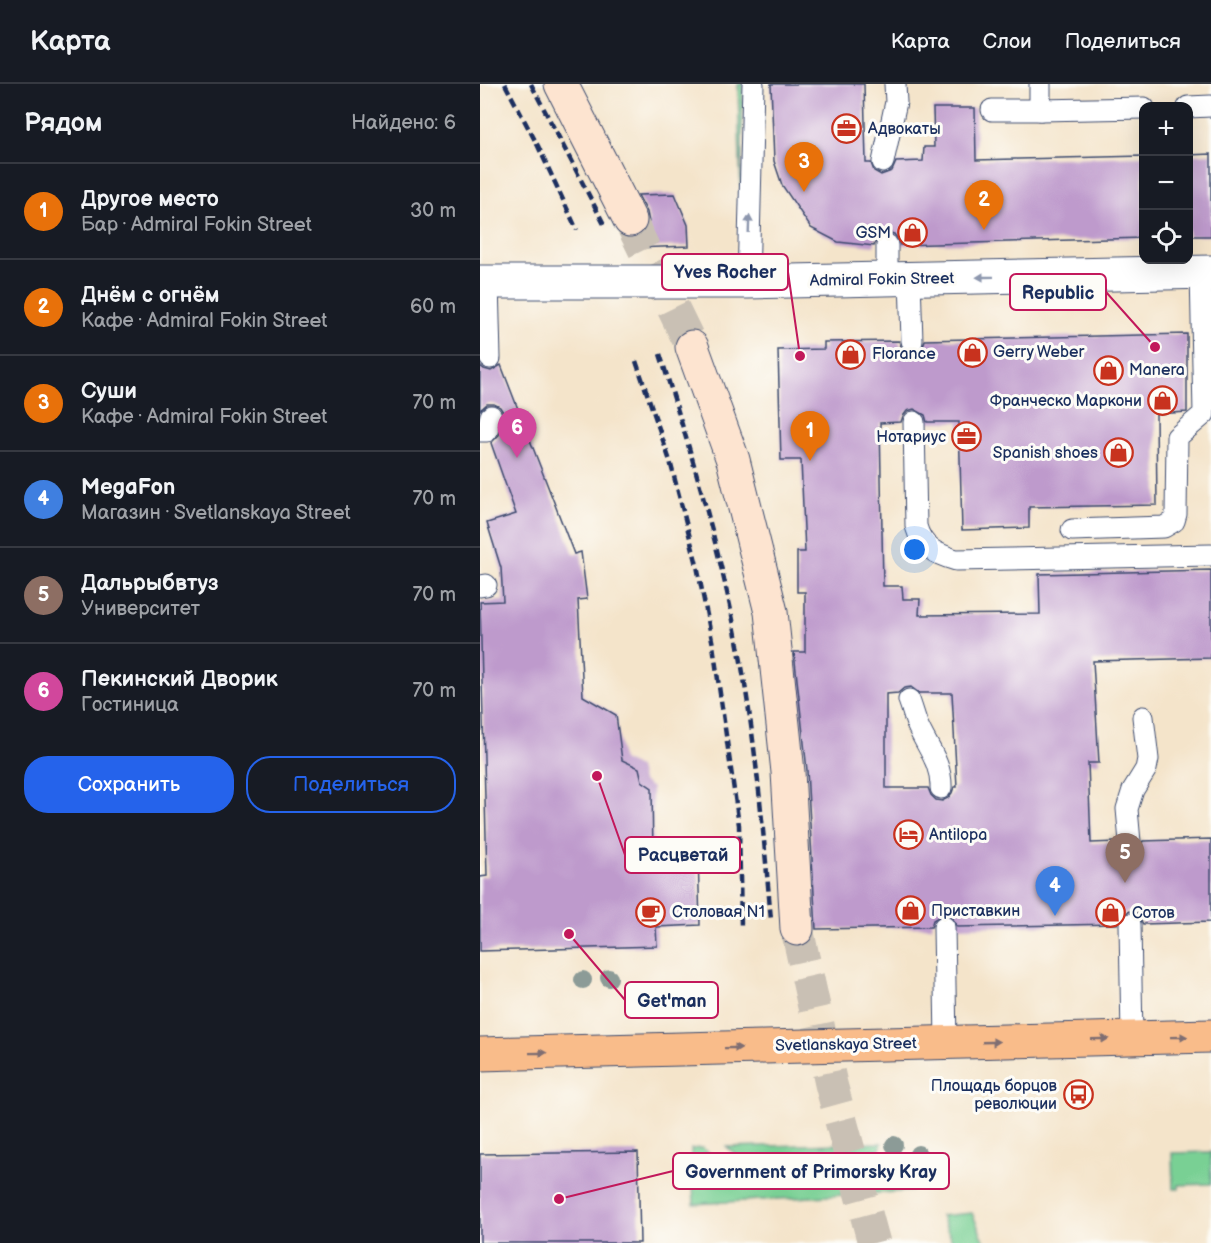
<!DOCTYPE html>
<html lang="ru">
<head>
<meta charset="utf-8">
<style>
	:root { --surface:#171b24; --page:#242831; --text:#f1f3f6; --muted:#9ea1a6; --line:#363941; --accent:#2563eb }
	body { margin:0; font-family:"Balsamiq Sans",sans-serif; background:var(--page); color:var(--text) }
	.controls { position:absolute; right:18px; top:18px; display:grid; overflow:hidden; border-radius:12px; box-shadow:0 6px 24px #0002 }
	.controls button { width:54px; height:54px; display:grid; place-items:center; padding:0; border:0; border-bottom:2px solid var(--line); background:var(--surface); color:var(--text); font:30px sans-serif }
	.you { position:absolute; left:435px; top:466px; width:21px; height:21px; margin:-15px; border:4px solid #fff; border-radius:50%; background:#1a73e8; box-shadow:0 0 0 9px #1a73e833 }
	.badge { display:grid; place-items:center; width:39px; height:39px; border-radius:50%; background:var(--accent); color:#fff; font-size:20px; font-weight:700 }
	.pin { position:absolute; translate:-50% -50px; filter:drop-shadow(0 2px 3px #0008) }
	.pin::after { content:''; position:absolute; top:32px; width:21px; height:18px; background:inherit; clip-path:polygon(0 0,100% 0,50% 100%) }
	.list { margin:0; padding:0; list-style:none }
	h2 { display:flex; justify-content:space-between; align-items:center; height:78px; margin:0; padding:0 24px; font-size:26px }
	h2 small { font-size:20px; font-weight:400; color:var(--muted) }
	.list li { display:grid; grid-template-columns:39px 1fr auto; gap:18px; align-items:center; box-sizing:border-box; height:96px; padding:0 24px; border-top:2px solid var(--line) }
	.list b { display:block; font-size:22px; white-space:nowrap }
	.list p { margin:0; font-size:20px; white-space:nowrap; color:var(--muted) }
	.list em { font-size:20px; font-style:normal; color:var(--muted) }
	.actions { display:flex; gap:12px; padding:18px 24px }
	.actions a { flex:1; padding:14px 0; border:2px solid var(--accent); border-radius:24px; text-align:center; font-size:21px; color:var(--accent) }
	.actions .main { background:var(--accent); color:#fff }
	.icon { flex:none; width:33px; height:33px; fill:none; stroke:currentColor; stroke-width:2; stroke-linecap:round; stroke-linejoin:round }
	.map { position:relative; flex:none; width:731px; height:1159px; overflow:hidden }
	header { display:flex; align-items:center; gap:36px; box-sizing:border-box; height:84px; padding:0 30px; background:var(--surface); border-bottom:2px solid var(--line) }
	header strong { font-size:28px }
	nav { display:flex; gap:33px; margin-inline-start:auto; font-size:21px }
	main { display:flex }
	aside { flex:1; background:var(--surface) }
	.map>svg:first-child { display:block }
	.green { fill:#79d094; stroke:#4a8079; stroke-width:1.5 }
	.building { fill:#be9acc; fill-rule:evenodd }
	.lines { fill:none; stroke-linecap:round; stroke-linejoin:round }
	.secondary-tunnel { stroke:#c9c0b4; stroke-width:33; stroke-dasharray:33 16; stroke-linecap:butt }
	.service-casing { stroke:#3c4a6e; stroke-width:23 }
	.minor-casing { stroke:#3c4a6e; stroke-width:35 }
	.secondary-casing { stroke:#3c4a6e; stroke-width:35 }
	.primary-casing { stroke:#3c4a6e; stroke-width:35 }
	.service { stroke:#fff; stroke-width:21 }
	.minor { stroke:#fff; stroke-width:33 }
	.secondary { stroke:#fde4d0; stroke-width:33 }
	.primary { stroke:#f9bc8a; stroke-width:33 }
	.rail { stroke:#1b2f5e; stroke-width:4.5; stroke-dasharray:9 4.5; stroke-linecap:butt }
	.tree { fill:#8c9b97 }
	.oneway { fill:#8d97ae }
	.oneway2 { fill:#7f6e72 }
	.labels { text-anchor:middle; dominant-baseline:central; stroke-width:6; stroke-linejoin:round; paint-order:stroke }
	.poi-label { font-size:16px; fill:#1b2f5e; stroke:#fdfcf7; text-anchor:start }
	.street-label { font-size:16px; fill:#1b2f5e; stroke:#fdfcf7 }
	.leader { fill:none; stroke:#c2185b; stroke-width:2 }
	.callout-dot { fill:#c2185b; stroke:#fdfcf7; stroke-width:2 }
	.callout { fill:#fdfcf7; stroke:#c2185b; stroke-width:2 }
	.callout-label { font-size:18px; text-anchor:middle; font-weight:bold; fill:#1b2f5e }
</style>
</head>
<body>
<header>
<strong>Карта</strong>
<nav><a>Карта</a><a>Слои</a><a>Поделиться</a></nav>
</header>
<main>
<aside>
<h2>Рядом<small>Найдено: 6</small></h2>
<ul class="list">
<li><span class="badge" style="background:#e8710a">1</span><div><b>Другое место</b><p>Бар · Admiral Fokin Street</p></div><em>30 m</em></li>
<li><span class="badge" style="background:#e8710a">2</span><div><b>Днём с огнём</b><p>Кафе · Admiral Fokin Street</p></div><em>60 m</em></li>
<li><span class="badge" style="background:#e8710a">3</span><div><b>Суши</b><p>Кафе · Admiral Fokin Street</p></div><em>70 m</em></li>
<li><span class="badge" style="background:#3f7fe0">4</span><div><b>MegaFon</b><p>Магазин · Svetlanskaya Street</p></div><em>70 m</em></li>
<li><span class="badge" style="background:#8d6e63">5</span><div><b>Дальрыбвтуз</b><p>Университет</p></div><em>70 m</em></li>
<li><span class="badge" style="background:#d1479c">6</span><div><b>Пекинский Дворик</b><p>Гостиница</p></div><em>70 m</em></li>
</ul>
<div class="actions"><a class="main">Сохранить</a><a>Поделиться</a></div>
</aside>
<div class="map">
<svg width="731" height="1159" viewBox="0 0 731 1159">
	<rect width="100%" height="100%" fill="#fdfcf7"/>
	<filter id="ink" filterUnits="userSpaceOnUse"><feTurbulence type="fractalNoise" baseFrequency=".0167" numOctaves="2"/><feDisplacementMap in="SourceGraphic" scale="12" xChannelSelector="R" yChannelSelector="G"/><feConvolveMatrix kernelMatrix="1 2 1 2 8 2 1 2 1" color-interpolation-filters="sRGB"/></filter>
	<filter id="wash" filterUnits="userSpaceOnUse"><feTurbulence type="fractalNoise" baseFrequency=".008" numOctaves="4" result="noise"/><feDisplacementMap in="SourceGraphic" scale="24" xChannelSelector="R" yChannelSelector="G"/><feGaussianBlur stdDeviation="1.35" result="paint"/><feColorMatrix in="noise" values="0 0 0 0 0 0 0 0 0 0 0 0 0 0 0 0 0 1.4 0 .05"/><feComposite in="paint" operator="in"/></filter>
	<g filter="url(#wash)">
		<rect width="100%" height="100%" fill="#f4e4ca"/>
		<g class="green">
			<polygon points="258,0 263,0 261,116"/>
			<polygon points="402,1059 400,1065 278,1088 247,1063"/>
			<polygon points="222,1064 239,1076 237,1090 257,1103 338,1090 340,1097 386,1090 391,1082 438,1095 431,1107 214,1120 211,1065"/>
			<polygon points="731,1068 731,1100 699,1101 699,1105 693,1105 692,1069"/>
			<polygon points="492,1129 505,1159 473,1159 461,1132"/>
		</g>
		<g id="blocks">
			<g class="building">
				<polygon points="291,0 384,0 386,79 391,79 394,87 401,91 412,87 416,78 443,77 444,63 454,63 453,24 495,24 496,76 663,72 663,154 420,161 418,155 414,150 406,148 396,154 394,162 358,158 331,144 302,101 294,77"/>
				<polygon points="731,70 731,152 708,152 708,71"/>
				<polygon points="195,110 208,141 209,162 154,164 153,154 159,152 165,147 169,138 167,128 158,111"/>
				<path d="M707,250v78l-31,2 1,91 -128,2v21l-67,2 -3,-108h-32l-2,-7 -11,-6 -7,2 -4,5 -2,6 -21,1 3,163h19l1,13h17l-1,16 121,-1 -1,-40 172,-4v88l-118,3 6,102h-11l3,80 26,-1 3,8 11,5 7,-3 5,-11 68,-2v83l-68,2 -6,-11 -8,-2 -10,6 -2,7 -160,3 -6,-11 -8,-2 -10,6 -2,7 -115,2 -9,-159 -13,-118h11v-60h-8v-40h8l-4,-92h-20l-3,-110 46,-1v-7l75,-1 2,6 5,5 7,2 10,-7 2,-7zM431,603l8,6h33l5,94h-3l-2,6 -4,5 -6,3 -6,-1 -5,-5 -3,-7h-42v-94l12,-1 6,-5z"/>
				<polygon points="21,281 94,470 101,468 107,515 98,516 103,612 136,631 142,676 159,684 162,697 172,704 173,771 218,770 220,841 176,843 177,862 0,867 0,793 7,792 0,518 23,517 21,484 7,439 36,430 11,359 19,351 23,328 20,323 14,320 7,320 0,326 0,282 4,285 11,287"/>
				<polygon points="158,1068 160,1159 0,1159 0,1070"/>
			</g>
		</g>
	</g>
	<g filter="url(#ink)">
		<use href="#blocks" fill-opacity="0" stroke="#3c4a6e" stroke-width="1.5"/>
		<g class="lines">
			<g class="secondary-tunnel">
				<polyline points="150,136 212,263"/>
				<polyline points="317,845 351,1000 394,1159"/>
			</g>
			<defs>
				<g id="service">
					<polyline points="560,0 560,26 664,24"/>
					<polyline points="708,23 731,22"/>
					<polyline points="512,26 560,26"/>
					<polyline points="403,78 416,18 415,0"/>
					<polyline points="407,161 407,196"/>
					<polyline points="430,195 432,257"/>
					<polyline points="8,198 10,274"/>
					<polyline points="268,198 273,0"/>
					<path d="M434,338l2,104c6,22 20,28 40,34l255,-5"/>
					<polyline points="0,347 7,347 11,332"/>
					<polyline points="592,446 684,443 694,437 696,430 697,353 724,330 721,188"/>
					<polyline points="0,502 6,501"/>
					<path d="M429,616c3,8 5,16 8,24 9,22 25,39 24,64"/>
					<polyline points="650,758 647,725 653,706 666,685 668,675 663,633"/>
					<polyline points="650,840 652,954"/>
					<polyline points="464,843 466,959"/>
				</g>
				<polyline id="minor" points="0,198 268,198 731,188"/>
				<g id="secondary">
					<polyline points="81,0 150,136"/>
					<polyline points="212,263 253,376 291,528 308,688 317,845"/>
				</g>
				<polyline id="primary" points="0,970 731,952"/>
			</defs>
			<use href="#service" class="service-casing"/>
			<use href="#minor" class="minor-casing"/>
			<use href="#secondary" class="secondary-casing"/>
			<use href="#primary" class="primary-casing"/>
			<use href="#service" class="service"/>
			<use href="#minor" class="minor"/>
			<use href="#secondary" class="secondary"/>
			<use href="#primary" class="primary"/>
			<g class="rail">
				<polyline points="25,0 58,62 97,146"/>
				<polyline points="51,0 125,142"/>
				<path d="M180,270c30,94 58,188 77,286 18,92 26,187 34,280"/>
				<polyline points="156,277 190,377 216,477 233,561 259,741 261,842"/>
			</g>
		</g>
		<g class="tree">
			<circle cx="129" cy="894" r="9"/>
			<circle cx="103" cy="896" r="9"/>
			<circle cx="414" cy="1061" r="9"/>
			<circle cx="438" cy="1070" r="9"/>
		</g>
		<defs><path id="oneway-solid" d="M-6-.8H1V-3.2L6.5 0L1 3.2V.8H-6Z" transform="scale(1.5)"/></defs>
		<g class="oneway">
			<use href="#oneway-solid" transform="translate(269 140) rotate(-88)"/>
			<use href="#oneway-solid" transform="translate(505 193) rotate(179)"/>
		</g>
		<g class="oneway2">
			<use href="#oneway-solid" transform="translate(699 953) rotate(-1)"/>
			<use href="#oneway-solid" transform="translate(620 955) rotate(-1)"/>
			<use href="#oneway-solid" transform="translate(511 958) rotate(-2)"/>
			<use href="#oneway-solid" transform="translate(253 964) rotate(-1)"/>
			<use href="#oneway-solid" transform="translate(58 969) rotate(-1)"/>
		</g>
	</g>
	<defs>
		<symbol id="office-ring" viewBox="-11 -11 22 22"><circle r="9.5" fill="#fdfcf7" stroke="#c8321e" stroke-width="1.5"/><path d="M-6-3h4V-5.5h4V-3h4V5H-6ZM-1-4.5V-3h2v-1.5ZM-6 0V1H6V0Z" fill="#c8321e"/></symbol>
		<symbol id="shop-ring" viewBox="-11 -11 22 22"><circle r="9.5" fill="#fdfcf7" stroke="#c8321e" stroke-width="1.5"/><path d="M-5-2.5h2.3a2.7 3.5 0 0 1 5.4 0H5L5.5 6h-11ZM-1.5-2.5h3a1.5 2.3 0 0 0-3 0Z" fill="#c8321e"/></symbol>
		<symbol id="hotel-ring" viewBox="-11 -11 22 22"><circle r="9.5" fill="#fdfcf7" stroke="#c8321e" stroke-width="1.5"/><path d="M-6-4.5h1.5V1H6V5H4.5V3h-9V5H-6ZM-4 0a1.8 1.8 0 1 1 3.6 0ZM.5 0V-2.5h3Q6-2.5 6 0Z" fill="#c8321e"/></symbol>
		<symbol id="cafe-ring" viewBox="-11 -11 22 22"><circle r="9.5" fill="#fdfcf7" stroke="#c8321e" stroke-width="1.5"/><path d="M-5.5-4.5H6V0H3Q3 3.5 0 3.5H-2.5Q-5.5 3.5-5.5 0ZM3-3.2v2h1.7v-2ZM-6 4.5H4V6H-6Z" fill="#c8321e"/></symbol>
		<symbol id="bus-ring" viewBox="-11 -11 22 22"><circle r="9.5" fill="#fdfcf7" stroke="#c8321e" stroke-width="1.5"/><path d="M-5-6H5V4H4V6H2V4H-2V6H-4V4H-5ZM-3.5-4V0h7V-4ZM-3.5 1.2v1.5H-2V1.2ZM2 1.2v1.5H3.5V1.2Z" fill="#c8321e"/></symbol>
	</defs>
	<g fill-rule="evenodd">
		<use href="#office-ring" x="350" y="28" width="33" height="33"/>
		<use href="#shop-ring" x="416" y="132" width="33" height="33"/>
		<use href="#shop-ring" x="476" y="252" width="33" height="33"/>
		<use href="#shop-ring" x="354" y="254" width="33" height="33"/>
		<use href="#shop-ring" x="612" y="270" width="33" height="33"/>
		<use href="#shop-ring" x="666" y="300" width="33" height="33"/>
		<use href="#office-ring" x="470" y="336" width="33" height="33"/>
		<use href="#shop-ring" x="622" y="352" width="33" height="33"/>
		<use href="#hotel-ring" x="412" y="734" width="33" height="33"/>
		<use href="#shop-ring" x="414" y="810" width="33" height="33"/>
		<use href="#cafe-ring" x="154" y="812" width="33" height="33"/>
		<use href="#shop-ring" x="614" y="812" width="33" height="33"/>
		<use href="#bus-ring" x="582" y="994" width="33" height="33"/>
	</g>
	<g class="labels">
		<g class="poi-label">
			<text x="388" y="45">Адвокаты</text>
			<text x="411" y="149" text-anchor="end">GSM</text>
			<text x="513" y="268">Gerry Weber</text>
			<text x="392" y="270">Florance</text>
			<text x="649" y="286">Manera</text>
			<text x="662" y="317" text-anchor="end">Франческо Маркони</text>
			<text x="466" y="353" text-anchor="end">Нотариус</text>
			<text x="618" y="369" text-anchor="end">Spanish shoes</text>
			<text x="449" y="751">Antilopa</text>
			<text x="451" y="827">Приставкин</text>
			<text x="192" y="828">Столовая N1</text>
			<text x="652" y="829">Сотов</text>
			<text x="577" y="1002" text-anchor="end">Площадь борцов<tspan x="577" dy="18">революции</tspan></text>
		</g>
		<g class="street-label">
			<text transform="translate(402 196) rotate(-1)">Admiral Fokin Street</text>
			<text transform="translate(366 961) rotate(-1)">Svetlanskaya Street</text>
		</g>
	</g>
	<path class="leader" d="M320 272L308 188M675 263L626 208M117 692L145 771M89 850L145 916M79 1115L193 1087"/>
	<g class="callout-dot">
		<circle cx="320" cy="272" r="6"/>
		<circle cx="675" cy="263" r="6"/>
		<circle cx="117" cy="692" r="6"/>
		<circle cx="89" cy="850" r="6"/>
		<circle cx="79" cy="1115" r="6"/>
	</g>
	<g class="callout">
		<rect x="182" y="170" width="126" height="36" rx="6"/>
		<rect x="530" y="190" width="96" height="36" rx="6"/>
		<rect x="145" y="753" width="115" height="36" rx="6"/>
		<rect x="145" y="898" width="93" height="36" rx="6"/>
		<rect x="193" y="1069" width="276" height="36" rx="6"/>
	</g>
	<g class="callout-label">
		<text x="245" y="194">Yves Rocher</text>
		<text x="578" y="215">Republic</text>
		<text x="203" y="777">Расцветай</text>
		<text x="192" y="923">Get'man</text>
		<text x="331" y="1094">Government of Primorsky Kray</text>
	</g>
</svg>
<div class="controls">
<button>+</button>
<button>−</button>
<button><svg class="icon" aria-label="locate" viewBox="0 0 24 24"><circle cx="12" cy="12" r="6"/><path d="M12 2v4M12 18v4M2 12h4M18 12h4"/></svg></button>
</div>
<div class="you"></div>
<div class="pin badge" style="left:330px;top:377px;background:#e8710a">1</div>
<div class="pin badge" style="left:504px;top:146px;background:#e8710a">2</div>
<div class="pin badge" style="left:324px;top:108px;background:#e8710a">3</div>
<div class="pin badge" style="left:575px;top:832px;background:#3f7fe0">4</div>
<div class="pin badge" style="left:645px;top:799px;background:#8d6e63">5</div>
<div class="pin badge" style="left:37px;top:374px;background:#d1479c">6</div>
</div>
</main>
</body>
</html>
